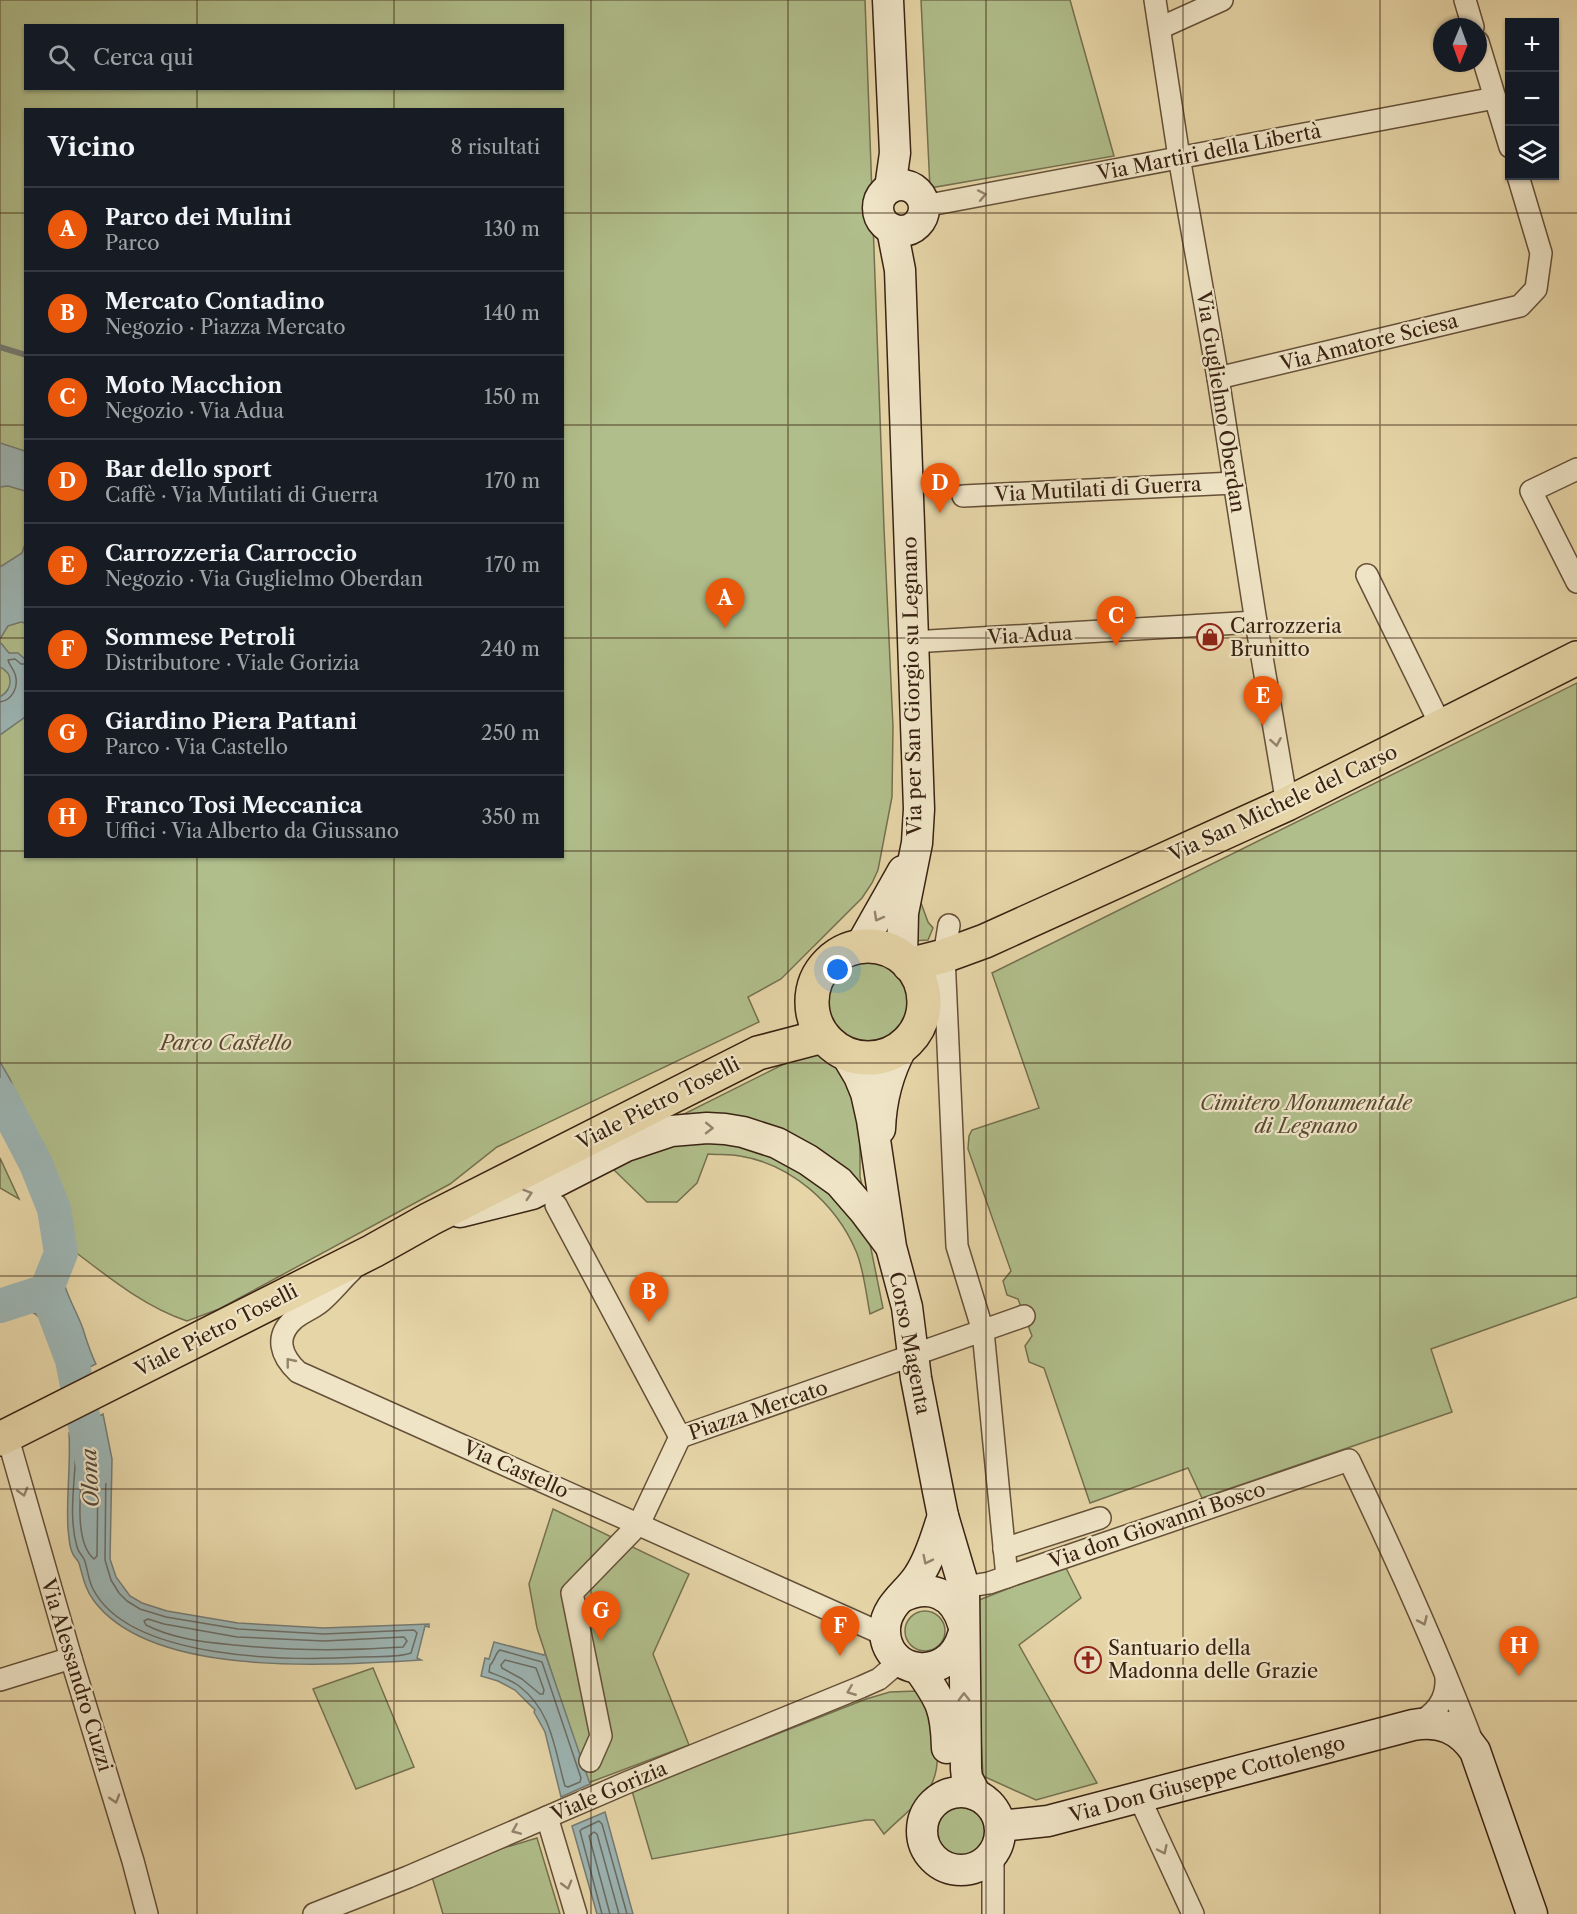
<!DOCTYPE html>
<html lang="it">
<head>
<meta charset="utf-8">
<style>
	:root { --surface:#171b24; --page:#242831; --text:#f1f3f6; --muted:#9ea1a6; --line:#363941; --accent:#ea580c }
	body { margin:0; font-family:"Libre Caslon Text",serif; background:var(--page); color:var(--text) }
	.controls { position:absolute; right:18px; top:18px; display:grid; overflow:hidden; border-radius:0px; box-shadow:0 2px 4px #0004 }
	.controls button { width:54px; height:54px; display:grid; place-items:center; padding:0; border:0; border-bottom:2px solid var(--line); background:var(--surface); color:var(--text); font:30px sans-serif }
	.compass { position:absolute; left:1433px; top:18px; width:54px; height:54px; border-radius:50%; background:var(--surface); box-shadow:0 2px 4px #0004; rotate:181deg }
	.you { position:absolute; left:838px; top:970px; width:21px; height:21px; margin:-15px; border:4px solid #fff; border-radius:50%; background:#1a73e8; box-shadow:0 0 0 9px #1a73e833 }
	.badge { display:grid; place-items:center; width:39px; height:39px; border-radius:50%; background:var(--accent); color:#fff; font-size:20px; font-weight:700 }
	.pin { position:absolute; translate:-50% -50px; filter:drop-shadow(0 2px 3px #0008) }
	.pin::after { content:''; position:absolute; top:32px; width:21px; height:18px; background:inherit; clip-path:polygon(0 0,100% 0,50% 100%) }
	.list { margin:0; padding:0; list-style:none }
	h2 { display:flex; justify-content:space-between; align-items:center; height:78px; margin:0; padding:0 24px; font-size:26px }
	h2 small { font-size:20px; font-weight:400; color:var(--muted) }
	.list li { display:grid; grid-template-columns:39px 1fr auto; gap:18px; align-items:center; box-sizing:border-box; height:84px; padding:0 24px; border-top:2px solid var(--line) }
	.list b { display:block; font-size:22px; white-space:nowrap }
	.list p { margin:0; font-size:20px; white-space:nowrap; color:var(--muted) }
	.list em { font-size:20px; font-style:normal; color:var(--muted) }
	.icon { flex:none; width:33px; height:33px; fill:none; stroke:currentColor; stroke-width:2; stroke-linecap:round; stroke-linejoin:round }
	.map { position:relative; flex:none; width:1577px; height:1914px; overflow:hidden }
	.search { position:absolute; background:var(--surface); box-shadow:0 2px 4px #0004; left:24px; top:24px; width:540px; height:66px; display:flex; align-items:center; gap:15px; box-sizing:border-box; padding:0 21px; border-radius:0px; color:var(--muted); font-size:22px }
	.panel { position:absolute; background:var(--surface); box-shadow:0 2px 4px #0004; left:24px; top:108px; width:540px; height:750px; border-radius:0px }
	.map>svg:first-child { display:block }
	.green { fill:#b0be8b; stroke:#75704f; stroke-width:1.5; fill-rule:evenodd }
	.water { fill:#9cb5b4; stroke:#757b74; stroke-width:1.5 }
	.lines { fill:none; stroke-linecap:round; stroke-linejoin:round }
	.shore { stroke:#6b6c64; stroke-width:1.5 }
	.stream { stroke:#757b74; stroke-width:6 }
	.river { stroke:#9cb5b4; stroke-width:34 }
	.street-casing { stroke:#655038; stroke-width:24 }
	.secondary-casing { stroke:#3a2313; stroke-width:33 }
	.primary-casing { stroke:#3a2313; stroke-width:36 }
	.street { stroke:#efe4c6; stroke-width:21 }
	.secondary { stroke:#efe4c6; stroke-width:30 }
	.primary { stroke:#e6d5a7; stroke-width:33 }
	.oneway { stroke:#94846c }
	.grid { fill:none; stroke:#3a2313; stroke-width:1.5; stroke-opacity:0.55 }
	.labels { text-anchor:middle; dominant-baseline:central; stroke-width:4.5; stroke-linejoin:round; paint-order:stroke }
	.street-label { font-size:20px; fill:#3a2313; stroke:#efe4c6 }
	.poi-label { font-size:20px; fill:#3a2313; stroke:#efe4c6; text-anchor:start }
	.park-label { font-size:20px; font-style:italic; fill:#584a31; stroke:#efe4c6 }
	.water-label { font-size:21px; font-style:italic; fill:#52483b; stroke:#efe4c6 }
</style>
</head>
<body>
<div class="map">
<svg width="1577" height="1914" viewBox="0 0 1577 1914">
	<rect width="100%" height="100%" fill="#e6d5a7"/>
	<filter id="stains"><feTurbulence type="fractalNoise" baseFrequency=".00333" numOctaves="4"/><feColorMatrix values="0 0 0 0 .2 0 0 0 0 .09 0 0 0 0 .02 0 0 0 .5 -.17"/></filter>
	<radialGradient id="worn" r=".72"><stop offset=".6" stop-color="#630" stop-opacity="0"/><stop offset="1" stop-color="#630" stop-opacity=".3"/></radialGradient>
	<g class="green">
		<path d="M0,0h865l19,528 9,199 -1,70 -14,73 -6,13 -10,15 -81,81 -33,18 11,25 -262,125 -47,37 -231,125 -32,12c-44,-15 -80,-45 -117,-73l1,-16 -18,-54 -42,-78 -11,-14zM26,26h536v62h-536zM26,110h536v746h-536z"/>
		<polygon points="921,0 1070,0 1114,156 930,188"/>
		<polygon points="1577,683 1577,1297 1431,1349 1452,1412 1202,1498 1188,1468 1090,1503 1044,1368 1029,1362 1025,1346 1032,1336 1018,1299 1007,1295 1003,1281 1011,1271 968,1149 969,1136 972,1130 1039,1108 992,973"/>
		<polygon points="917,892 928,922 933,928 928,940 912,941"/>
		<circle cx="868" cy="1003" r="42"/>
		<polygon points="817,1055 832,1059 848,1077 860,1129 860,1177 866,1201 834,1168 666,1123 786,1063 801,1056"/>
		<path d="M711,1141l64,12 54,32 40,54 14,69 -13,6c-4,-20 -6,-44 -14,-63 -20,-47 -65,-87 -116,-95 -10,-2 -21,-1 -32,-2l-11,29 -20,19h-30l-34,-33 31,-16 36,-10z"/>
		<polygon points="0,1158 19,1199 0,1188"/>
		<polygon points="553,1509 689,1574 653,1654 689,1745 588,1783 537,1628 529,1584"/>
		<polygon points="1065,1566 1081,1598 1019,1645 1097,1783 1036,1800 983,1776 974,1602"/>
		<circle cx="925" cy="1631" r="20"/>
		<polygon points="373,1668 414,1767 356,1789 313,1689"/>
		<path d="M917,1691c16,14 14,21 18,41 11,58 -15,66 -51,102l-10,-14h-8l-214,39 -20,-68 234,-92 24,-7z"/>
		<circle cx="963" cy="1833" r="30"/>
		<polygon points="537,1838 560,1914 443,1914 430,1870"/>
	</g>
	<g class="water">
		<polygon points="0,443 25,451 25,491 8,486 0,487"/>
		<polygon points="25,544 25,623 21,622 8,626 0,639 0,567 22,553"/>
		<path d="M0,642l9,11h9l8,7 -1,57 -25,18v-38c13,-8 14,-23 0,-30z"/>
		<polygon points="0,1062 10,1079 54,1177 66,1209 67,1244 56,1240 54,1211 43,1181 0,1085"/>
		<path d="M52,1257l11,4c-5,23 13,47 20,68 4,13 7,23 13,35l-32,16c-4,-17 -15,-61 -32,-68 -9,-4 -24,4 -32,7v-20l7,-2 38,-27z"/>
		<path d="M103,1414l9,45 -2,100 6,18 14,19 12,7 25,8 71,12 86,5 105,-4v3l-4,-1 -8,32 4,2c-89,5 -268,19 -327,-59 -9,-12 -11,-24 -15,-38 -2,-4 -6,-7 -7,-11 -3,-7 -3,-16 -4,-23 -2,-32 3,-64 1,-96z"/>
		<polygon points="494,1642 544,1655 545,1653 590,1784 561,1797 545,1732 534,1712 535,1710 515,1690 498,1681 481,1676 485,1658 489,1659"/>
		<polygon points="605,1812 633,1914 597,1914 572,1826"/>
	</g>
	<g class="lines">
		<g class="shore">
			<path d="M0,702c13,-2 19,-16 15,-28 -2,-6 -6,-9 -7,-14l7,-1 6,5h5"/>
			<polygon points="47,1284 52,1286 68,1327 66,1331 62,1330 49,1309 34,1297 35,1294"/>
			<path d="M0,1304l10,-2 42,-32h3l22,61 9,31 -15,7 -3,-1c-5,-17 -18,-63 -41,-63 -9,0 -19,5 -27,8"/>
			<path d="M96,1425l4,2 6,33 -1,100 6,20 8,13 8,8 13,8 26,8 72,12 86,5 90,-4 3,3 -6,20c-14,5 -34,3 -50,4 -69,4 -231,4 -268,-68 -5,-9 -5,-20 -9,-30 -2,-4 -6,-7 -7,-12 -10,-35 0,-74 -1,-109z"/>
			<path d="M91,1437l4,2 3,31 -1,86 -3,3c-24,-20 -10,-87 -11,-117z"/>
			<path d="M148,1619l16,5 73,13 87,4 80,-4 3,4 -4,6c-56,4 -112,4 -169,-2 -29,-3 -61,-6 -88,-20l-2,-4z"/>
			<path d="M500,1650l42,12 39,116 -1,4 -12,5 -3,-1c-11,-38 -13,-75 -46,-100 -9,-7 -20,-10 -30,-14l1,-7c5,-4 5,-12 10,-15z"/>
			<polygon points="505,1660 536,1668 544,1690 543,1694 540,1694 522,1679 502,1668 501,1665"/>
			<polyline points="602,1914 580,1831 582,1829 599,1821 602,1824 627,1914"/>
			<polyline points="610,1914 589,1836 594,1832 597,1834 619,1914"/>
		</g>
		<polyline class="stream" points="0,347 26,355"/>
		<g class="river">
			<polyline points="0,1095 36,1164 54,1209 61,1253 46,1291"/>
			<polyline points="0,1306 46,1291 72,1360 94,1471"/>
		</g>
		<defs>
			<g id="street">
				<polyline points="1155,0 1179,157 1218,378 1256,622 1287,804"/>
				<polyline points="1465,0 1473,27"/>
				<polyline points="1160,28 1222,0"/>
				<polyline points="1478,42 1510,147"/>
				<polyline points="924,206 1495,98"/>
				<polyline points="1218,378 1520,306 1536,289 1541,253 1518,176"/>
				<polyline points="1577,469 1531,491 1577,582"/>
				<polyline points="963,496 1234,483"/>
				<polyline points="1367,575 1441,726"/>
				<polyline points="912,642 1256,622"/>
				<polyline points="949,925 944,956 957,1246 983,1331 1007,1577"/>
				<polyline points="556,1205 680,1437"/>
				<path d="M352,1270c-11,10 -21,24 -34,34 -7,5 -17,9 -24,15 -20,18 -13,37 4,53l587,263"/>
				<polyline points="7,1435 71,1658 133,1861 147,1914"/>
				<polyline points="680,1437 1024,1316"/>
				<polyline points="1004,1549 1100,1518"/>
				<path d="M964,1587l25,-4 360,-123c45,94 88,188 125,286"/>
				<polyline points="0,1680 71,1658"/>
				<path d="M1413,1725c22,-9 35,-26 33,-49"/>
				<polyline points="590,1761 601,1736 572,1593 639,1524 680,1437"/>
				<polyline points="1139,1797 1193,1914"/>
				<polyline points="547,1817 576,1914"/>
				<polyline points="993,1854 993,1914"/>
				<polyline points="314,1914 408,1877 626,1783 861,1687 879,1679 900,1661"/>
			</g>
			<g id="secondary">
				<polyline points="888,0 895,153 890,188"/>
				<circle cx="901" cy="208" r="23"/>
				<polyline points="892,229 900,270 919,809 917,843 903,913 902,958"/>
				<polyline points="860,947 903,871"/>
				<polyline points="846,1054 859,1076 866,1093 872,1120 891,1247 907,1307 916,1378 938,1491 943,1516 964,1587 966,1769 967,1778 976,1795"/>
				<path d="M880,1129c1,-28 9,-58 22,-82"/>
				<polyline points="460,1212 532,1194 626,1146 671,1131 707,1128 725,1129 743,1132 777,1143 808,1160 839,1182 865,1212 889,1244"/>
				<path d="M943,1516c-7,20 -12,41 -24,59 -11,18 -33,30 -34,53 -2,47 64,57 78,7"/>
				<path d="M900,1598c29,-15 54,-5 63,26"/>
				<path d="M919,1669c22,31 27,40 28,79"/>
				<circle cx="961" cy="1831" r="39"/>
				<path d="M1000,1826l48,-5 365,-96c27,-5 47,4 62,26l57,163"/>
			</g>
			<g id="primary">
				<circle cx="868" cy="1002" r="56"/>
				<polyline points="909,965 944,956 985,941 1287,804 1577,658"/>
				<polyline points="0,1439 373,1251 430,1219 758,1053 823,1036"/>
			</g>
		</defs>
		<use href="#street" class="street-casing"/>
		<use href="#secondary" class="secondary-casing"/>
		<use href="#primary" class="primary-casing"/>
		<use href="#street" class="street"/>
		<use href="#secondary" class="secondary"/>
		<use href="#primary" class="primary"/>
	</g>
	<defs><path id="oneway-chevron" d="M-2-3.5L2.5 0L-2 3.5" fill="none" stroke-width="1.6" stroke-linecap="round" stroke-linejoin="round" transform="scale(1.5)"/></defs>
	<g class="oneway">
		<use href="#oneway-chevron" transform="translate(982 195) rotate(-11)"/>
		<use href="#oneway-chevron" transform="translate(1276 742) rotate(80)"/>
		<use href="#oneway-chevron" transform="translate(878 917) rotate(119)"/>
		<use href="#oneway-chevron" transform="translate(709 1128) rotate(1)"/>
		<use href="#oneway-chevron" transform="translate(528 1194) rotate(-18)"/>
		<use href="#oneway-chevron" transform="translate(290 1362) rotate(-129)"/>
		<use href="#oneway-chevron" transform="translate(23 1492) rotate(74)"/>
		<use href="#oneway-chevron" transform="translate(927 1560) rotate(116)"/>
		<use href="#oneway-chevron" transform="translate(1423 1621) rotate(66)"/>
		<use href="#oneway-chevron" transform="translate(851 1691) rotate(158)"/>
		<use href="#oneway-chevron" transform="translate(964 1697) rotate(-91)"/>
		<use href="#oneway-chevron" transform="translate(115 1799) rotate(73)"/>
		<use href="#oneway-chevron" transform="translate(516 1830) rotate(157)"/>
		<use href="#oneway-chevron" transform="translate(1163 1850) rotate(65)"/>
		<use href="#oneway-chevron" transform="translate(567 1885) rotate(74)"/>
	</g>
	<path class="grid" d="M197,0v26M394,0v26M591,0v1914M788,0v1914M986,0v1914M1183,0v1914M1380,0v1914M197,88v22M394,88v22M0,213h26M562,213h1015M0,425h26M562,425h1015M0,638h26M562,638h1015M0,851h26M562,851h1015M197,856v1058M394,856v1058M0,1063h1577M0,1276h1577M0,1489h1577M0,1701h1577"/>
	<defs>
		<symbol id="shop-ring" viewBox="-11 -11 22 22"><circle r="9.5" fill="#efe4c6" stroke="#8f2418" stroke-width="1.5"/><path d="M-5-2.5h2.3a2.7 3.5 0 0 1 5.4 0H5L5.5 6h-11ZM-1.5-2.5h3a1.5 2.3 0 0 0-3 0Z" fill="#8f2418"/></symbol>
		<symbol id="church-ring" viewBox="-11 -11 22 22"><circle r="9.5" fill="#efe4c6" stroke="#8f2418" stroke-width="1.5"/><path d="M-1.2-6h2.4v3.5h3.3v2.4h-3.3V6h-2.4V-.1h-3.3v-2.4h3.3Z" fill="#8f2418"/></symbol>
	</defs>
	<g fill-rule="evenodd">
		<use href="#shop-ring" x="1195" y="622" width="30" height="30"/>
		<use href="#church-ring" x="1073" y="1645" width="30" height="30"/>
	</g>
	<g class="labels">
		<g class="street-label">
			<text transform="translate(1209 152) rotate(-11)">Via Martiri della Libertà</text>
			<text transform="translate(1369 342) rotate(-14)">Via Amatore Sciesa</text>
			<text transform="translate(1221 402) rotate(81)">Via Guglielmo Oberdan</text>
			<text transform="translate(1098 489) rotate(-3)">Via Mutilati di Guerra</text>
			<text transform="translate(1030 635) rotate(-3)">Via Adua</text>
			<text transform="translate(912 686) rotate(-91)">Via per San Giorgio su Legnano</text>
			<text transform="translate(1283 803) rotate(-25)">Via San Michele del Carso</text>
			<text transform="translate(658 1103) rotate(-27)">Viale Pietro Toselli</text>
			<text transform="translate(216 1330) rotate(-27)">Viale Pietro Toselli</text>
			<text transform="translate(910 1343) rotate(79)">Corso Magenta</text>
			<text transform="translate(758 1410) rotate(-19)">Piazza Mercato</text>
			<text transform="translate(516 1469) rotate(24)">Via Castello</text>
			<text transform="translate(1157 1525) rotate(-19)">Via don Giovanni Bosco</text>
			<text transform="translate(77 1675) rotate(73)">Via Alessandro Cuzzi</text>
			<text transform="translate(1207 1779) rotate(-15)">Via Don Giuseppe Cottolengo</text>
			<text transform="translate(609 1791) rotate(-23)">Viale Gorizia</text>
		</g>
		<g class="poi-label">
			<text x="1230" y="626">Carrozzeria<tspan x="1230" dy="23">Brunitto</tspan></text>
			<text x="1108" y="1648">Santuario della<tspan x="1108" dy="23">Madonna delle Grazie</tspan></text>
		</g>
		<g class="park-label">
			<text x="226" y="1043">Parco Castello</text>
			<text x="1306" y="1103">Cimitero Monumentale<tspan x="1306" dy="23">di Legnano</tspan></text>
		</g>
		<g class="water-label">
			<text transform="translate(90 1478) rotate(-93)">Olona</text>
		</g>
	</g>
	<rect width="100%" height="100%" filter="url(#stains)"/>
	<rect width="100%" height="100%" fill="url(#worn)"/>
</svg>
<div class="controls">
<button>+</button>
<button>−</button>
<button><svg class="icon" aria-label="layers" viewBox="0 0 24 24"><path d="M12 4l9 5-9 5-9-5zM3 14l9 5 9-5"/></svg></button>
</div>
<svg class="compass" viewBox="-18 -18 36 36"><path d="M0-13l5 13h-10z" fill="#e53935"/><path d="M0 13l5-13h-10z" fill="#9ea1a6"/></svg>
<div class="you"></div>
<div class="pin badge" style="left:725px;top:628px">A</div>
<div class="pin badge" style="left:649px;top:1322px">B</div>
<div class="pin badge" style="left:1116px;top:646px">C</div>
<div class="pin badge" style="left:940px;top:513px">D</div>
<div class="pin badge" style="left:1263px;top:726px">E</div>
<div class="pin badge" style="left:840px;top:1656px">F</div>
<div class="pin badge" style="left:601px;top:1641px">G</div>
<div class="pin badge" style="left:1519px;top:1676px">H</div>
<div class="search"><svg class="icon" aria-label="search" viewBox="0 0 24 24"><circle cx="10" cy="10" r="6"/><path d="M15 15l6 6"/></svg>Cerca qui</div>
<section class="panel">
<h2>Vicino<small>8 risultati</small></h2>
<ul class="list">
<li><span class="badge">A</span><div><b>Parco dei Mulini</b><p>Parco</p></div><em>130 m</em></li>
<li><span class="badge">B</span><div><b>Mercato Contadino</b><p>Negozio · Piazza Mercato</p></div><em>140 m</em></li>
<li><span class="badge">C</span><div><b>Moto Macchion</b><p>Negozio · Via Adua</p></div><em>150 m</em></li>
<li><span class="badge">D</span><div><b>Bar dello sport</b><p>Caffè · Via Mutilati di Guerra</p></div><em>170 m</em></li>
<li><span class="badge">E</span><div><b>Carrozzeria Carroccio</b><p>Negozio · Via Guglielmo Oberdan</p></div><em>170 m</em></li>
<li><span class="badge">F</span><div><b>Sommese Petroli</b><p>Distributore · Viale Gorizia</p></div><em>240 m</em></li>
<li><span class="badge">G</span><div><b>Giardino Piera Pattani</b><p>Parco · Via Castello</p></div><em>250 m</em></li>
<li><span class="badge">H</span><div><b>Franco Tosi Meccanica</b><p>Uffici · Via Alberto da Giussano</p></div><em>350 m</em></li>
</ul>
</section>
</div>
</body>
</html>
